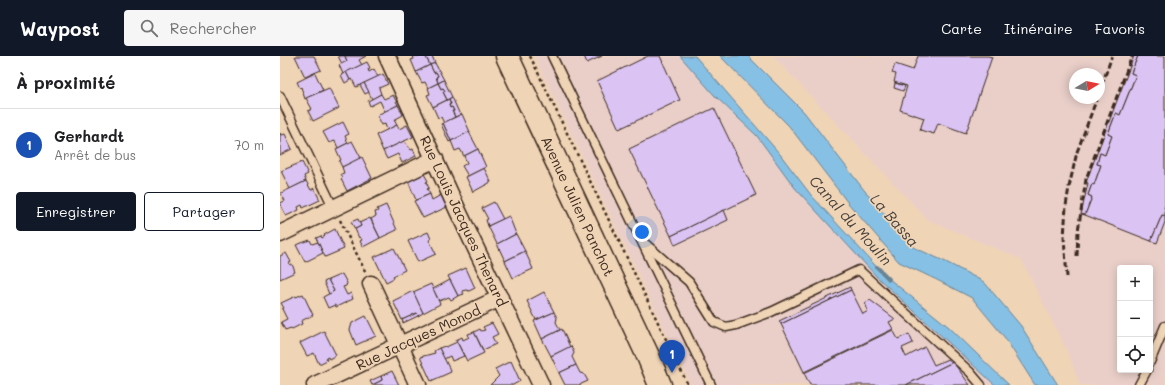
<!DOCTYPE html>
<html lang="fr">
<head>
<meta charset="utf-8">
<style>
	:root { --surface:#fff; --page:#f6f6f6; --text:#202124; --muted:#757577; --line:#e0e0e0; --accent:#111827 }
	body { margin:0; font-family:Mali,sans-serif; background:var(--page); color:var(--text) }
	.controls { position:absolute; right:12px; bottom:12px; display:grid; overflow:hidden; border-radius:4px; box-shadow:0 2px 10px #0003 }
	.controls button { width:36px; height:36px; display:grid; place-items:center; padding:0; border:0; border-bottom:1px solid var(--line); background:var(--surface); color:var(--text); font:20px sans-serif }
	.compass { position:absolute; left:789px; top:12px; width:36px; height:36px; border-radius:50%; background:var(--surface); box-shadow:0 2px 10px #0003; rotate:80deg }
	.you { position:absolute; left:362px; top:176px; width:14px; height:14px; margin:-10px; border:3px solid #fff; border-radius:50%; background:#1a73e8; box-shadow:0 0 0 6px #1a73e833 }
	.badge { display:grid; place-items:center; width:26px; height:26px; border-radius:50%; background:var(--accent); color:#fff; font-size:13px; font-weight:700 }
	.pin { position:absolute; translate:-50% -33px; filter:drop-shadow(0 1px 2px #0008) }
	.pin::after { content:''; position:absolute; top:21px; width:14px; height:12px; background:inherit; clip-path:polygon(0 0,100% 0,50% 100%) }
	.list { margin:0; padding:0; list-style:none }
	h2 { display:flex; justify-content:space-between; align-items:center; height:52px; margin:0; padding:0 16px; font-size:17px }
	h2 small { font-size:13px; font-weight:400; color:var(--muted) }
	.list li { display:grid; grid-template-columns:26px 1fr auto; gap:12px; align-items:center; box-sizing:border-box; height:72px; padding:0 16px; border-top:1px solid var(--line) }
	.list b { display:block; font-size:15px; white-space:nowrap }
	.list p { margin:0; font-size:13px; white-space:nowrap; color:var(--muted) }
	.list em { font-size:13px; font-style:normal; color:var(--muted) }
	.actions { display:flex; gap:8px; padding:12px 16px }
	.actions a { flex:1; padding:9px 0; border:1px solid var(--accent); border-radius:4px; text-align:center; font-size:14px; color:var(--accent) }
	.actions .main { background:var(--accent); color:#fff }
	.icon { flex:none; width:22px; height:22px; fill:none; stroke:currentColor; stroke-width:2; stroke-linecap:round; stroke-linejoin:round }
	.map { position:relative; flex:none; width:885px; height:329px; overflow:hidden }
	header { display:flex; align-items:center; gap:24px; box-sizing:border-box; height:56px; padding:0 20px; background:var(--accent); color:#fff }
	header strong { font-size:19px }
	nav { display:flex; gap:22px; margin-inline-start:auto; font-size:14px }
	.search { width:280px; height:36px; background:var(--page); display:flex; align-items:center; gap:10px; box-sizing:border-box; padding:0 14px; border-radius:4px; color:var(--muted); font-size:15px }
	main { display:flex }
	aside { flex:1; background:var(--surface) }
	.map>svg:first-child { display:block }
	.built { fill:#eacfc9; fill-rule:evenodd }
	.water { fill:#86c0e5; stroke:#688495 }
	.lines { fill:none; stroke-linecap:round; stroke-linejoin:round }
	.stream { stroke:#688495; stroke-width:4 }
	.building { fill:#dbc4f4; stroke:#3b2a1e }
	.service-casing { stroke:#3b2a1e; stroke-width:11 }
	.minor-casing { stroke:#3b2a1e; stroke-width:19 }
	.secondary-casing { stroke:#3b2a1e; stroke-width:25 }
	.path { stroke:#3b2a1e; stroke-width:2.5; stroke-dasharray:3 3; stroke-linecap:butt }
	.service { stroke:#f0d4b6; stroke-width:8 }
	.minor { stroke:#f0d4b6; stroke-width:16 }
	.secondary { stroke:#f0d4b6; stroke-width:22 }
	.rail { stroke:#3b2a1e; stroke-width:3; stroke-dasharray:6 3; stroke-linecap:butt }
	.labels { text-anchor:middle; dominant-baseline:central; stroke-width:3.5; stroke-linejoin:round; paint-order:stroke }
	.street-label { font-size:14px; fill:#3b2a1e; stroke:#f0d4b6 }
	.water-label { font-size:15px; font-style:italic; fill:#46403c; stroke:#f0d4b6 }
</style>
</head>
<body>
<header>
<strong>Waypost</strong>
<div class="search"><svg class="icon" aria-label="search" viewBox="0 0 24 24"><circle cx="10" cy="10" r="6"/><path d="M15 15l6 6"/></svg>Rechercher</div>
<nav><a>Carte</a><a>Itinéraire</a><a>Favoris</a></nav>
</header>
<main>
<aside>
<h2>À proximité<small></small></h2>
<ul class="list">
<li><span class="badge" style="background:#1a4fb4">1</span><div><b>Gerhardt</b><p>Arrêt de bus</p></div><em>70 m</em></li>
</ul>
<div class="actions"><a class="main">Enregistrer</a><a>Partager</a></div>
</aside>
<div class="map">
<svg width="885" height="329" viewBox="0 0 885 329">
	<rect width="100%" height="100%" fill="#f0d4b6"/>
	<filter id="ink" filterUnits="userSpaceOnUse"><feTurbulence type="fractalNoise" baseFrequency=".025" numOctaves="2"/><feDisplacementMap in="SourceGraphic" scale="8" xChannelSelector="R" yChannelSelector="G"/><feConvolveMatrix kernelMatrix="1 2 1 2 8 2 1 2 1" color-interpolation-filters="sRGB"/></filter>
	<g filter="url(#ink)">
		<g class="built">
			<polygon points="254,0 400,0 435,40 477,80 515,132 597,221 715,329 411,329"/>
			<path d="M493,0h392v329h-85l-13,-34 -46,-92 -93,-39zM795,18h24v24h-24zM840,212h30v102h-30z"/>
		</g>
		<g class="water">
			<polygon points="400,0 415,0 499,97 531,139 603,218 669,271 729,329 715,329 597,221 515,132 477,80 435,40"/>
			<polygon points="440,0 468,0 524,56 584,134 631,190 666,206 704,226 741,270 778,329 755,329 725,282 692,242 657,224 619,206 568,147 509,70"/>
		</g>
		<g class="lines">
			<polyline class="stream" points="597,211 609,223"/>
		</g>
		<g class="building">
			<polygon points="15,0 34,0 41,14 25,21"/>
			<polygon points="58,0 65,0 67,5 62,8"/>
			<polygon points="65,0 86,0 79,4 82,9 63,18 59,9 67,5"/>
			<polygon points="133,0 148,0 146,1 150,9 136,16 131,4 134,3"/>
			<polygon points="148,0 152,0 155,7 150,9 146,1"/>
			<polygon points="304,0 322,0 307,7"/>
			<polygon points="368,0 380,0 400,44 339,73 317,25"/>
			<polygon points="638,0 708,0 712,1 686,77 658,67 654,78 640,74 644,62 620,54 627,30 614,26 616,18 612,17 615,8 633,14"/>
			<polygon points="854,0 858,0 851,17 856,19 840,59 836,57 828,78 832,80 825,99 820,97 817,108 821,109 814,129 812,128 808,139 812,141 805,159 801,158 808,127 806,126"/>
			<polygon points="858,0 885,0 885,149 884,152 885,153 885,160 882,159 871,185 805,159 812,141 808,139 812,128 814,129 821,109 817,108 820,97 825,99 832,80 828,78 836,57 840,59 856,19 851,17"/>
			<polygon points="87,6 90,12 88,13 89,16 94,13 98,21 76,31 72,23 70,24 66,16"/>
			<polygon points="155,7 164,24 158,27 156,21 158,20 156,16 154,17 150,9"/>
			<polygon points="150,9 154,17 156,16 158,20 156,21 158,27 148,32 145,26 142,27 136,16"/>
			<polygon points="66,16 70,24 65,27 61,19"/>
			<polygon points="35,17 43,34 25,43 21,31 20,32 17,26"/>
			<polygon points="103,18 108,28 99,32 101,38 92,43 84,27"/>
			<polygon points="164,24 172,41 167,44 163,36 165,35 163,32 161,33 158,27"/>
			<polygon points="84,27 89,36 85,38 80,29"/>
			<polygon points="158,27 161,33 163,32 165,35 163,36 167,44 153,51 147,39 150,38 148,32"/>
			<polygon points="615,27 625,30 623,35 614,32"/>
			<polygon points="49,32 59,52 33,65 28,55 32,53 26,42"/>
			<polygon points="101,38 104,43 113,39 118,49 105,56 100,45 90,50 88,45"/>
			<polygon points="172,41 180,59 175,61 172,55 174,55 172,51 170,52 169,48 171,48 169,43"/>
			<polygon points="169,43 171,48 169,48 170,52 172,51 174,55 172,55 175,61 164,67 161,61 158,62 153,51"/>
			<polygon points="118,49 123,59 114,64 117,69 107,74 105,68 102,69 97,59"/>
			<polygon points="434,52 476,139 391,180 349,93"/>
			<polygon points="182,58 190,76 171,85 163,67"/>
			<polygon points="63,66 69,78 65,80 68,87 58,92 55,85 49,87 43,76"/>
			<polygon points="163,67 171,85 169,86 161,68"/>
			<polygon points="117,69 119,73 127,69 133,81 103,95 96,79"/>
			<polygon points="189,76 198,93 184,100 180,93 175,95 171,85"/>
			<polygon points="0,77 1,79 5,78 12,93 0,99"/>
			<polygon points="72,85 81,102 62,111 59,105 61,104 56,93"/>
			<polygon points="124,85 131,94 133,93 136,100 122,107 118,98 107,103 103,95"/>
			<polygon points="198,93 206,111 188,120 182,110 187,107 184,100"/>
			<polygon points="82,101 92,122 67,135 61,123 63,121 61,118 64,117 62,111"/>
			<polygon points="22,106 28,118 24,120 26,125 10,133 1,115"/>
			<polygon points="204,112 211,126 193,136 186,121"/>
			<polygon points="144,118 148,125 146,126 149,132 147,133 150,138 136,144 128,125"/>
			<polygon points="26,125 31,134 34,132 40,144 23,152 22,149 18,151 19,154 6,160 0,148 0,147 5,145 1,137"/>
			<polygon points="150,138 152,144 161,139 167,151 143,162 134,145"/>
			<polygon points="214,146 223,163 208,170 206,164 208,163 202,152"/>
			<polygon points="106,149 117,174 100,182 91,163 96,160 95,156 98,155 97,153"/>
			<polygon points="444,154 448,164 395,189 391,180"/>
			<polygon points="882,159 885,160 885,166 877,187 871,185"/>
			<polygon points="229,160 236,178 217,188 208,170"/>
			<polygon points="90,162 100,182 83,191 80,185 82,184 80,181 79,182 75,173 81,170 79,167"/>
			<polygon points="78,163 81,170 75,173 71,166"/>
			<polygon points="55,173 64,193 45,201 36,182 41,180 42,182 45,180 44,179"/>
			<polygon points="148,176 151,183 149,184 156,198 138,206 128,185"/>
			<polygon points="236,178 245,195 225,205 217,188"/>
			<polygon points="30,184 32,188 38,186 43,197 25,206 16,189"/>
			<polygon points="114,192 125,214 113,220 114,222 106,226 94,201"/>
			<polygon points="245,195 253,213 233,222 225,205"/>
			<polygon points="6,197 11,206 9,207 10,209 12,208 15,216 0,223 0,200"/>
			<polygon points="186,212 195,232 189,235 186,234 182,235 184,238 178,240 168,220"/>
			<polygon points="62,218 67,227 66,230 63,231 67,239 71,237 73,243 56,251 55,249 48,252 43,241 54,235 48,224"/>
			<polygon points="48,224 54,235 49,238 44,226"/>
			<polygon points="170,224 178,240 171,244 169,241 159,245 153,233"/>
			<polygon points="151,228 160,248 143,257 133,236"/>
			<polygon points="570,231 571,234 501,268 499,265"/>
			<polygon points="571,234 583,258 588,255 585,247 590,244 615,263 609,266 613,273 524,316 501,268"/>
			<polygon points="133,235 143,257 138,260 137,257 122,264 113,245"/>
			<polygon points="264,236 274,256 256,264 247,245"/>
			<polygon points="23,238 33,259 21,265 22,268 12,273 11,272 5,274 1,266 7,263 2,253 4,252 1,247 16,240 16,241"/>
			<polygon points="274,256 277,262 276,266 280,274 262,283 254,265"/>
			<polygon points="137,257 138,260 123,267 122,264"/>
			<polygon points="86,260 96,280 76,289 70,274 72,267"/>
			<polygon points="212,267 218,278 212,281 216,288 203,294 194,276 200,273 201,275 205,274 203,271"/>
			<polygon points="282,273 290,291 271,300 262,283"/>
			<polygon points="613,274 618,283 629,278 633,287 622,292 626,301 645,291 654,309 670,302 673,306 626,329 530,329 524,317"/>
			<polygon points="44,275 56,299 49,303 48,301 46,302 47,304 39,308 34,297 27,300 20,287"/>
			<polygon points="194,276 204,297 187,305 176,284 182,281 183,284 189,281 188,278"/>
			<polygon points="177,286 184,300 172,305 170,300 164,303 159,292 165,290 166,291"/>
			<polygon points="291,290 294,297 292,301 296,309 279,317 271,300"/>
			<polygon points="159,292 171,316 151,325 140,301 155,297 154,295"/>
			<polygon points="231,305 240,325 233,329 210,329 219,320 215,313"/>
			<polygon points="673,306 690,329 626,329"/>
			<polygon points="296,309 300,317 304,318 308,325 299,329 285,329 279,317"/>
			<polygon points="112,315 119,329 92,329 102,324 101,320"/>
			<polygon points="101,320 102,324 92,329 90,325"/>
		</g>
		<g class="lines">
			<defs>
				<g id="service">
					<polyline points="272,0 431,329"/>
					<polyline points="0,40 54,153"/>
					<polyline points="361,184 409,226 434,266 446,271 456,269 491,256 579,214 690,316 701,329"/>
					<polyline points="870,306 885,270"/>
					<polyline points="859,329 867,314"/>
				</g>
				<g id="minor">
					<polyline points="107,0 178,155 261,329"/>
					<polyline points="0,178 155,103"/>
					<polyline points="91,228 138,329"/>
					<polyline points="35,329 220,242"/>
				</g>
				<polyline id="secondary" points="227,0 368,300 380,329"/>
			</defs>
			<use href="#service" class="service-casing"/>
			<use href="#minor" class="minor-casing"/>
			<use href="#secondary" class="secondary-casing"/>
			<g class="path">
				<polyline points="250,0 408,329"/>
				<polyline points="60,164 86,217"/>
			</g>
			<use href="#service" class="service"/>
			<use href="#minor" class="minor"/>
			<use href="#secondary" class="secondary"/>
			<g class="rail">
				<polyline points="819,37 832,0"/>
				<polyline points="797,200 798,175 806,123 852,0"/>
				<polyline points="787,221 784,182 786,150 789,131 797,96 817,42"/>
			</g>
		</g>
	</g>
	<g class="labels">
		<g class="street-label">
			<text transform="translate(298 150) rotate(65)">Avenue Julien Panchot</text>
			<text transform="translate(184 165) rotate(65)">Rue Louis Jacques Thenard</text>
			<text transform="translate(138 281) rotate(-25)">Rue Jacques Monod</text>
		</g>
		<g class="water-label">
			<text transform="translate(571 164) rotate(48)">Canal du Moulin</text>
			<text transform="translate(615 164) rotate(49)">La Bassa</text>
		</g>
	</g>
</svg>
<div class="controls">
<button>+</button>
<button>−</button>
<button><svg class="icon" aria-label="locate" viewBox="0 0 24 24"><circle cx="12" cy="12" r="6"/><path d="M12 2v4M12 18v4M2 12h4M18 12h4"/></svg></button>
</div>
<svg class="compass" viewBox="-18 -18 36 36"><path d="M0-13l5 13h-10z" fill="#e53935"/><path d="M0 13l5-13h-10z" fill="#757577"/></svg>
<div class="you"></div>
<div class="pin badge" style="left:392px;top:317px;background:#1a4fb4">1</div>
</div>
</main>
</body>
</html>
